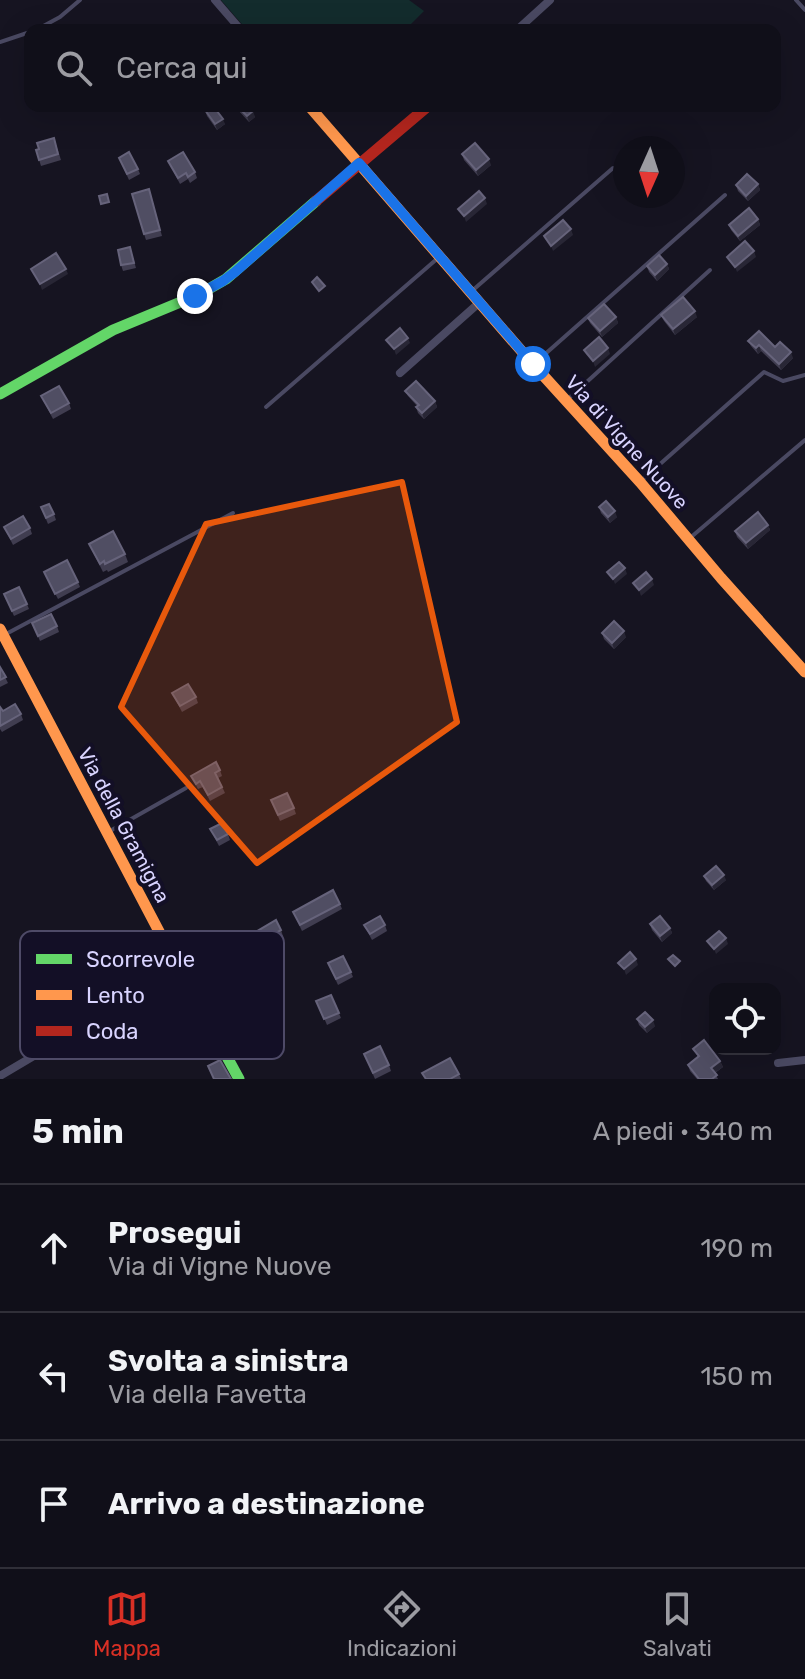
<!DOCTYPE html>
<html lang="it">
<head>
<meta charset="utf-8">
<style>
	:root { --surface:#100f19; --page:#1e1d26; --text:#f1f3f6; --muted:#9c9ca2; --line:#302f38; --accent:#d93025 }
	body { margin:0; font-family:Rubik,sans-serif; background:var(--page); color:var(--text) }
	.controls { position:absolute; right:24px; bottom:24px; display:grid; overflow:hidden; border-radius:16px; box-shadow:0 8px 32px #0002 }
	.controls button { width:72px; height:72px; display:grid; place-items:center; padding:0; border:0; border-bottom:2px solid var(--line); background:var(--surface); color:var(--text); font:40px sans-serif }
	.compass { position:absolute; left:613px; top:136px; width:72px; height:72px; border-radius:50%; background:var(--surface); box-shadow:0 8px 32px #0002; rotate:183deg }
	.stop { position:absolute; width:24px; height:24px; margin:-18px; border:6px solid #1a73e8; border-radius:50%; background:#fff }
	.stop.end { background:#1a73e8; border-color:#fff; box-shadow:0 2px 8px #0008 }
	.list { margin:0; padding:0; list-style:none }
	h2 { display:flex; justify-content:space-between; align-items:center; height:104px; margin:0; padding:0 32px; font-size:34px }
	h2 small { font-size:26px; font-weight:400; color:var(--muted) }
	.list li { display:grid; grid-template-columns:52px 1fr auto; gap:24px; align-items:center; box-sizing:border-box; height:128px; padding:0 32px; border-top:2px solid var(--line) }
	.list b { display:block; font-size:30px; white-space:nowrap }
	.list p { margin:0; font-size:26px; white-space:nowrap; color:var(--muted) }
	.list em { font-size:26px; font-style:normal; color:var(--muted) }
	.icon { flex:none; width:44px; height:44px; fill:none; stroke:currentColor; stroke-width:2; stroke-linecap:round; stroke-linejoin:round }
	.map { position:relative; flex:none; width:805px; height:1079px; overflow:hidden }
	.search { position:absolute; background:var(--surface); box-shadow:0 8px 32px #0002; left:24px; right:24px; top:24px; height:88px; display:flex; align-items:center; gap:20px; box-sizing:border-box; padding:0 28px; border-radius:16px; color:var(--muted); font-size:30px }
	.sheet { height:488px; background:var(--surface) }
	nav { display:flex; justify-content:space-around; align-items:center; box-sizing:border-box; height:112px; border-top:2px solid var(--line); background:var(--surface); font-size:22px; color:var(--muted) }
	nav a { display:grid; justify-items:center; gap:4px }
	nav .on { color:var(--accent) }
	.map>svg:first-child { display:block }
	.green { fill:#132c2d }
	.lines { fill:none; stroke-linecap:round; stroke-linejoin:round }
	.lane { stroke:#4a4962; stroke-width:4 }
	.street { stroke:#4a4962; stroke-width:8 }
	.fast { stroke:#63d668; stroke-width:11 }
	.slow { stroke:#ff974d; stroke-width:11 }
	.jam { stroke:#b3261e; stroke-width:11 }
	.wall { fill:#403d50 }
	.shaded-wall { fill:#282635 }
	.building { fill:#504e63; stroke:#66637b; stroke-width:2 }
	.route { stroke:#1a73e8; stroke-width:10 }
	.marked { fill:#e8590c; fill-opacity:0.2; stroke:#e8590c; stroke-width:6; stroke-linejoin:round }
	.labels { text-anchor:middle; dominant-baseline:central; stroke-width:8; stroke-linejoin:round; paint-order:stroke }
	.street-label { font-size:20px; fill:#d9d4ff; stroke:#130f26 }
	.key { fill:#130f26; stroke:#4e4a67; stroke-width:2 }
	.key-label { font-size:22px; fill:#d9d4ff }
</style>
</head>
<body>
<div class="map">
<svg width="805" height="1079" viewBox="0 0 805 1079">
	<rect width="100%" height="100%" fill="#161421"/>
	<polygon class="green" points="221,0 409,0 424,11 405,30 247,30"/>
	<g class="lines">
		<g class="lane">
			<polyline points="796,0 805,10"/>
			<polyline points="36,30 60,17 80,0"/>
			<polyline points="0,42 30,32"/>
			<polyline points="473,290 613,168"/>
			<polyline points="535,363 725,195"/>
			<polyline points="568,399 710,270"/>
			<polyline points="266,407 438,258"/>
			<polyline points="642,480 764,372 783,381 805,375"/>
			<polyline points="690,538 805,440"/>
			<polyline points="6,634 233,513"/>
			<polyline points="110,831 186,788"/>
		</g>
		<g class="street">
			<polyline points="215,0 241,30"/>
			<polyline points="517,30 550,0"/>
			<polyline points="400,373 480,302"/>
			<polyline points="778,1063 805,1060"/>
			<polyline points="0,1076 179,970"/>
		</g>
		<g class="fast">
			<polyline points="0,394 113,330 200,294 226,279 316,201"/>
			<polyline points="173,958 239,1079"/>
		</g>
		<g class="slow">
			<polyline points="309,106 531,362 640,482 721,578 805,672"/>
			<polyline points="0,629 173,958"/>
		</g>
		<polyline class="jam" points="316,201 428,106"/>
	</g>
	<g class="wall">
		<polygon points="236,106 248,106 255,117 249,122 237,109"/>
		<polygon points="205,110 225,124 217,130 207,116"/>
		<polygon points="54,138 61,160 41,166 36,150 39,149"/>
		<polygon points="462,154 491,165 478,176 464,160"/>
		<polygon points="119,158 138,169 140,174 129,180"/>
		<polygon points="168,161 195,172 197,178 190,183 188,179 180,184"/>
		<polygon points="758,184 760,190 748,201 738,191 736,185"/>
		<polygon points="149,189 162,236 146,240 144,234"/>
		<polygon points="758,219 760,225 740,241 731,230 729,225"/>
		<polygon points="130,247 136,268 123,271 121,265"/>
		<polygon points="667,264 669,269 657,281 649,272 647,266"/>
		<polygon points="661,315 697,317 675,335 664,321"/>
		<polygon points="616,317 618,323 602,337 590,323 588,318"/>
		<polygon points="748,341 775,347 793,358 781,370 761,351 758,354 751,346"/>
		<polygon points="405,391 435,401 437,407 424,419 418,413 416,407 417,406 408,396"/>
		<polygon points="41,396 69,403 71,409 53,419"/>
		<polygon points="41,507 54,514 56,520 48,524"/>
		<polygon points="599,507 617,517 610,523 601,513"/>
		<polygon points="768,525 770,530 748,549 737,537 735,531"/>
		<polygon points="4,527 30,528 32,534 13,545"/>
		<polygon points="89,544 125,554 128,562 108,572 107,570 103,572"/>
		<polygon points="44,572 78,582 80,587 58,599"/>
		<polygon points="4,594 27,604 29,609 14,616"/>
		<polygon points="32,623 57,626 59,632 40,641"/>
		<polygon points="602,633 626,637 614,649 604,639"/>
		<polygon points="0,667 8,683 0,687"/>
		<polygon points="172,693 196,697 198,703 182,712"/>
		<polygon points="0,707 3,711 21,714 23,720 2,732 0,729"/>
		<polygon points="220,770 222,776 218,778 225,793 210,801 203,787 198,789 191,776"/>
		<polygon points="271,800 294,808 296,814 280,821"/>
		<polygon points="210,829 228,834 230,840 219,846"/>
		<polygon points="704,876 726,880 714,890 706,881"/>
		<polygon points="340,904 342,909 302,931 293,912"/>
		<polygon points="650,924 670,928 672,933 662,942 652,930"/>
		<polygon points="364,925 385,925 387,931 372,940"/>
		<polygon points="281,930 283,936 256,951 249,936"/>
		<polygon points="328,963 351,972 353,977 338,985"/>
		<polygon points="331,995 341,1018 327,1025 317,1001"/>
		<polygon points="258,1001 260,1006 235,1019 228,1006"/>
		<polygon points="637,1019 655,1026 647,1033 639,1025"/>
		<polygon points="693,1049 720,1061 723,1067 715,1073 718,1079 697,1079 690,1071 688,1065 698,1057"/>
		<polygon points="364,1054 389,1065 391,1071 375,1079"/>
		<polygon points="422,1073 459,1074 461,1079 425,1079"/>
	</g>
	<g class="shaded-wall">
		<polygon points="253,111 255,117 249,122 247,116"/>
		<polygon points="223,119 225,124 217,130 215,124"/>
		<polygon points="489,159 491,165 478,176 476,170"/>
		<polygon points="758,184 760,190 748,201 746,196"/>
		<polygon points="485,198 487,204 466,222 464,216"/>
		<polygon points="758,219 760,225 740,241 738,236"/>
		<polygon points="571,229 573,235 553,251 551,246"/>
		<polygon points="754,251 756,257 737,272 735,267"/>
		<polygon points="667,264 669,269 657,281 655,275"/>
		<polygon points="66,269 68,274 42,290 40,284"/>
		<polygon points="695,311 697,317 675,335 673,329"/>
		<polygon points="616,317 618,323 602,337 600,331"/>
		<polygon points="408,338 410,343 396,355 394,349"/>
		<polygon points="759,345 761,351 758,354 756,348"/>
		<polygon points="608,348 610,354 595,367 593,361"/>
		<polygon points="791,352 793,358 781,370 779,364"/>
		<polygon points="435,401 437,407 424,419 422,413"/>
		<polygon points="615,511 617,517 610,523 608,517"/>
		<polygon points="768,525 770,530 748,549 746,543"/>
		<polygon points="625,568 627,574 615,584 613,579"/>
		<polygon points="652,579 654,585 641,596 639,590"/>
		<polygon points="624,631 626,637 614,649 612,643"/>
		<polygon points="724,875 726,880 714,890 712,885"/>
		<polygon points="670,928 672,933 662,942 660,936"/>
		<polygon points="726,938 728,944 716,954 714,949"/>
		<polygon points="636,959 638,965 626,975 624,969"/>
		<polygon points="653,1020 655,1026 647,1033 645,1027"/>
		<polygon points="720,1061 723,1067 713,1074 711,1068"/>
	</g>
	<g class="building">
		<polygon points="210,106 213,106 223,119 215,124 205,110"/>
		<polygon points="237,106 248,106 253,111 247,116"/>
		<polygon points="54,138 58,154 39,160 36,150 39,149 37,143"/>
		<polygon points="475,143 489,159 476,170 462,154"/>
		<polygon points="129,152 138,169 127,174 119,158"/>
		<polygon points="183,152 195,172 188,177 186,173 178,178 168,161"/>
		<polygon points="747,174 758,184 746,196 736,185"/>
		<polygon points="149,189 160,230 144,234 132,194"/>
		<polygon points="479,191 485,198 464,216 458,209"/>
		<polygon points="107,194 109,202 101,204 99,196"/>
		<polygon points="749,208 758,219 738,236 729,225"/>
		<polygon points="563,220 571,229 551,246 544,236"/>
		<polygon points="745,241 754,251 735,267 727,257"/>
		<polygon points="130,247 134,263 121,265 118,250"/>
		<polygon points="56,253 66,269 40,284 31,269"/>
		<polygon points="659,255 667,264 655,275 647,266"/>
		<polygon points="317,277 325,286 319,291 312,282"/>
		<polygon points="683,297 695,311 673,329 661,315"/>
		<polygon points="604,304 616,317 600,331 588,318"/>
		<polygon points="400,328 408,338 394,349 386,340"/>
		<polygon points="759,331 775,347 780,342 791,352 779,364 759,345 756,348 748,341"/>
		<polygon points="599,337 608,348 593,361 584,350"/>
		<polygon points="416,381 435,401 422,413 416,407 419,405 405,391"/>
		<polygon points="59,386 69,403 51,413 41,396"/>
		<polygon points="606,501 615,511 608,517 599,507"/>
		<polygon points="49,504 54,514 46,518 41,507"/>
		<polygon points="758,512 768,525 746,543 735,531"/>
		<polygon points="23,516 30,528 11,539 4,527"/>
		<polygon points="113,531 125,554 105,564 104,561 100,564 89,544"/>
		<polygon points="67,560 78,582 55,594 44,572"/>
		<polygon points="619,562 625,568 613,579 607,572"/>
		<polygon points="646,572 652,579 639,590 633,583"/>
		<polygon points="19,587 27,604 12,611 4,594"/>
		<polygon points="51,614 57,626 38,636 32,623"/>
		<polygon points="614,621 624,631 612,643 602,633"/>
		<polygon points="0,667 6,677 0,680"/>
		<polygon points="188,684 196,697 180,706 172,693"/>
		<polygon points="15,704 21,714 0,726 0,707 3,711"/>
		<polygon points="216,762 220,770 215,773 222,787 208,795 200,781 196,784 191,776"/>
		<polygon points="287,793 294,808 278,815 271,800"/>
		<polygon points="222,823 228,834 217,840 210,829"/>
		<polygon points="716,866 724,875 712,885 704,876"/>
		<polygon points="333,890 340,904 300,925 293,912"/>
		<polygon points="380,916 385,925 370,934 364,925"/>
		<polygon points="660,916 670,928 660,936 650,924"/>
		<polygon points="276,920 281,930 254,945 249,936"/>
		<polygon points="719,931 726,938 714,949 707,941"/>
		<polygon points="630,952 636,959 624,969 618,963"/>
		<polygon points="673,955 680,961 675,966 668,959"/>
		<polygon points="343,956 351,972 336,979 328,963"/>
		<polygon points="331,995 339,1013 324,1019 316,1001"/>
		<polygon points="645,1012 653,1020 645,1027 637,1019"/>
		<polygon points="704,1040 720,1061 711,1068 717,1075 712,1079 699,1079 688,1065 699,1056 693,1049"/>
		<polygon points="380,1046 389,1065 373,1073 364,1054"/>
		<polygon points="450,1058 459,1074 450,1079 426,1079 422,1073"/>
		<polygon points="220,1060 231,1079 214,1079 208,1066"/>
	</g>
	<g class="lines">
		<polyline class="route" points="195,296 223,281 235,272 359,163 533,364"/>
	</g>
	<path class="marked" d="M402,482l55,240 -200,141 -136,-156 85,-183z"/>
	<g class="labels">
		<g class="street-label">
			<text transform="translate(627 442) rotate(48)">Via di Vigne Nuove</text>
			<text transform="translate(124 825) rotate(62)">Via della Gramigna</text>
		</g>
	</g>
	<rect x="20" y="931" width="264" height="128" rx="12" class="key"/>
	<rect x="36" y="954" width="36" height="10" fill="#63d668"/>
	<rect x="36" y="990" width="36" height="10" fill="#ff974d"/>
	<rect x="36" y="1026" width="36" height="10" fill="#b3261e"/>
	<g class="key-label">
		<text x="86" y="967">Scorrevole</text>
		<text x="86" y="1003">Lento</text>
		<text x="86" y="1039">Coda</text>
	</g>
</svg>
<div class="controls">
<button><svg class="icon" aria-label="locate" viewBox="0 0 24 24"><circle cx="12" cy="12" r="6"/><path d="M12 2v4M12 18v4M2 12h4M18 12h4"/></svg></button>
</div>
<svg class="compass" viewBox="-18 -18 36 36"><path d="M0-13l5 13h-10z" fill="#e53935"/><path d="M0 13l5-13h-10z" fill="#9c9ca2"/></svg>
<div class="stop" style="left:533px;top:364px"></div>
<div class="stop end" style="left:195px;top:296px"></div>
<div class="search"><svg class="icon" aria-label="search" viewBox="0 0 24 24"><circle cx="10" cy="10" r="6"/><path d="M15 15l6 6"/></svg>Cerca qui</div>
</div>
<section class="sheet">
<h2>5 min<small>A piedi · 340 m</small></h2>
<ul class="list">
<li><svg class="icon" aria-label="ahead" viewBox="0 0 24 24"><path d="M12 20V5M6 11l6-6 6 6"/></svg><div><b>Prosegui</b><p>Via di Vigne Nuove</p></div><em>190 m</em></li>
<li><svg class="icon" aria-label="left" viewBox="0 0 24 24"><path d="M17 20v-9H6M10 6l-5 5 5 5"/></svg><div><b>Svolta a sinistra</b><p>Via della Favetta</p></div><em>150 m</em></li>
<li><svg class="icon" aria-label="arrive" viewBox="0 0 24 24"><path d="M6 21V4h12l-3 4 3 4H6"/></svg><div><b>Arrivo a destinazione</b></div></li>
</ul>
</section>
<nav>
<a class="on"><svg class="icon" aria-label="map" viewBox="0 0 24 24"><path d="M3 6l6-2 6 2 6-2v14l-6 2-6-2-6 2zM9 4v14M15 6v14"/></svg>Mappa</a>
<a><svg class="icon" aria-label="directions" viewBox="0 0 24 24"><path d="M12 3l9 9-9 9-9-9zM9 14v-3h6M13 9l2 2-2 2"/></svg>Indicazioni</a>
<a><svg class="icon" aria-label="saved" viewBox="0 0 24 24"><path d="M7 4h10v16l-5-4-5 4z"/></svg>Salvati</a>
</nav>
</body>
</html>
